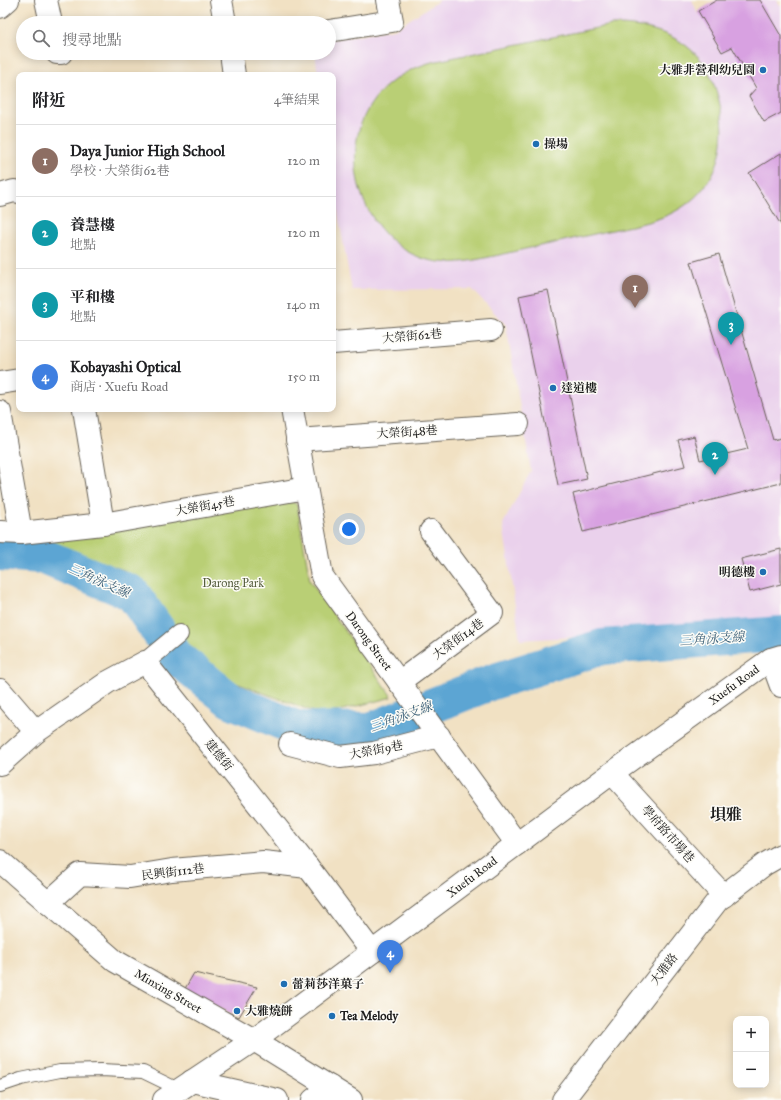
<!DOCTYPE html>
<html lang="zh-TW">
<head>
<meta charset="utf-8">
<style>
	:root { --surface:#fff; --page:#f2f2f2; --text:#202124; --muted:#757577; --line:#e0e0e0; --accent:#1a73e8 }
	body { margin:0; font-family:"IM FELL Great Primer","Noto Serif TC",serif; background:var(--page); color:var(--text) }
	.controls { position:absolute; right:12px; bottom:12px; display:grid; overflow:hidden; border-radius:8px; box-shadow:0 2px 10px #0003 }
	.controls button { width:36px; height:36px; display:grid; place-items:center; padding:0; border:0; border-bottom:1px solid var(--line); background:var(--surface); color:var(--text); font:20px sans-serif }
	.you { position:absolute; left:349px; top:529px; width:14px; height:14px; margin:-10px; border:3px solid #fff; border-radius:50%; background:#1a73e8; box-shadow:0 0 0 6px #1a73e833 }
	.badge { display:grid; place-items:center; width:26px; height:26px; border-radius:50%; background:var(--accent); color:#fff; font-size:13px; font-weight:700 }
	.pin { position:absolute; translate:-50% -33px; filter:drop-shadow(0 1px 2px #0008) }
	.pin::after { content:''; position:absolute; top:21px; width:14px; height:12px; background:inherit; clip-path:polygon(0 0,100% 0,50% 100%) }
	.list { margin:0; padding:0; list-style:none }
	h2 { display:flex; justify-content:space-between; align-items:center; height:52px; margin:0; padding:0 16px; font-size:17px }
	h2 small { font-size:13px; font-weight:400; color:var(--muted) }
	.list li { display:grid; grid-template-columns:26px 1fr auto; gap:12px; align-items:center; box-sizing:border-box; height:72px; padding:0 16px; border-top:1px solid var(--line) }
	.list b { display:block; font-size:15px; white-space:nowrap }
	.list p { margin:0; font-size:13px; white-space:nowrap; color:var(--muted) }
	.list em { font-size:13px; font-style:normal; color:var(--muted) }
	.icon { flex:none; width:22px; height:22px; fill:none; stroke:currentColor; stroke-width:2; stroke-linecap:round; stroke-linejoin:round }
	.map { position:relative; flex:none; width:781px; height:1100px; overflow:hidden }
	.search { position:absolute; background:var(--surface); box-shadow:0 2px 10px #0003; left:16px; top:16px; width:320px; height:44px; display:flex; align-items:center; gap:10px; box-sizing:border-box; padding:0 14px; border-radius:22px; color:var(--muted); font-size:15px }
	.panel { position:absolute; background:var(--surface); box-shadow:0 2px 10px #0003; left:16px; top:72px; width:320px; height:340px; border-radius:8px }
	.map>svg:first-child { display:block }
	.built { fill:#ead1ec }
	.green { fill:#b9cf74; stroke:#6a7648 }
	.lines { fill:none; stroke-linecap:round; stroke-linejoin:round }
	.river { stroke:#5ba5d3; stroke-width:36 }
	.building { fill:#d8a1e1 }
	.service-casing { stroke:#676156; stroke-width:14 }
	.pedestrian-casing { stroke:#676156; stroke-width:20 }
	.minor-casing { stroke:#676156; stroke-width:24 }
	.service { stroke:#fff; stroke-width:12 }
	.pedestrian { stroke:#fff; stroke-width:18 }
	.minor { stroke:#fff; stroke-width:22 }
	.poi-dot { fill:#1f6fb2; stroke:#fdfcf7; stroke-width:1.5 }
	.labels { text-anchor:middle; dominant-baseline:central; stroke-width:3; stroke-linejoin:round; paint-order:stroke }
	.poi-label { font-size:12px; font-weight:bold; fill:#1c1c1c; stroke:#fdfcf7; text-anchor:start }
	.street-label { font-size:12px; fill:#1c1c1c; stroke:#fdfcf7 }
	.park-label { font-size:12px; fill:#535b3b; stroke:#fdfcf7 }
	.water-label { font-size:13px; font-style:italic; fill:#3c6078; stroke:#fdfcf7 }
	.district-label { font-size:16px; font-weight:bold; fill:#1c1c1c; stroke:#fdfcf7 }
</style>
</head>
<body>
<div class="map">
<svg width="781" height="1100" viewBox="0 0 781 1100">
	<rect width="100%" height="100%" fill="#fdfcf7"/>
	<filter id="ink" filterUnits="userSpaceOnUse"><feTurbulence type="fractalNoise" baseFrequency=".025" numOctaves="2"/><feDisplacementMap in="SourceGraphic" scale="8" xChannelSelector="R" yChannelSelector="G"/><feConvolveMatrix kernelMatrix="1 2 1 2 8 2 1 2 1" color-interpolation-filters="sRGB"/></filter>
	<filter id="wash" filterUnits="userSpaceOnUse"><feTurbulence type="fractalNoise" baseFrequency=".012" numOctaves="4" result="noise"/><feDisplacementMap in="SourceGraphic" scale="16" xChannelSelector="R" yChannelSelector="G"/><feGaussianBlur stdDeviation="0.9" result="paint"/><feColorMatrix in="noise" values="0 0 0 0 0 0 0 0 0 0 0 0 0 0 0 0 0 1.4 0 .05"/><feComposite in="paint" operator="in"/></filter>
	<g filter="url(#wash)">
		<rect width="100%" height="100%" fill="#f1e1c3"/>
		<polygon class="built" points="440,0 692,0 698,14 724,0 777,0 781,7 781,623 735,628 520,640 503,524 531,471 506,325 472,289 352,290 339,220 333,180 333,75 318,75 315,53 329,53 329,40 395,29"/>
		<g class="green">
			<path d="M611,25c39,-1 80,12 98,48 25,52 18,114 -39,141 -17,8 -35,11 -53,15 -23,5 -45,10 -67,15 -17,3 -34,7 -51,11 -24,5 -46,11 -71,5 -38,-10 -65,-46 -71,-84 -9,-56 22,-99 75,-114z"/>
			<polygon points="283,495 297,505 310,581 392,697 323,715 228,680 184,644 171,628 146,589 124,570 23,536"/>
		</g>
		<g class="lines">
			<polyline class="river" points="0,553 42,556 132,593 177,658 230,700 298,729 371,730 492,682 602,647 781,634"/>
		</g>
		<g id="blocks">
			<g class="building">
				<polygon points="717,0 760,0 781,36 781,113 764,122 749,96 756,88 732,47 722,52 698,11"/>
				<polygon points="781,153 781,225 749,173"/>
				<polygon points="719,254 773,440 781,438 781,483 583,532 573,494 685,466 678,440 694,436 700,460 748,449 691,262"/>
				<polygon points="548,290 587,479 558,485 519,296"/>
				<polygon points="781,549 781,584 750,592 741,559"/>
				<polygon points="194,973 257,987 239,1017 183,992"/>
			</g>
		</g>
	</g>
	<g filter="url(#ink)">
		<use href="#blocks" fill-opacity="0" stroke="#676156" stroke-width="1"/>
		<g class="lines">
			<defs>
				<polyline id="service" points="0,1086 21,1079 60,1071 101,1070 143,1072 180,1090"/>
				<polyline id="pedestrian" points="145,662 179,634"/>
				<g id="minor">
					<polyline points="46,0 51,23"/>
					<polyline points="221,0 225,23"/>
					<polyline points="0,7 8,0"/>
					<polyline points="329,31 392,21 388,0"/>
					<polyline points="57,53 61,53"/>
					<polyline points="231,53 234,75"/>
					<polyline points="0,195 14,191 19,192"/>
					<polyline points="333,343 491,330"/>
					<polyline points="0,383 19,380"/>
					<polyline points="84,409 103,524"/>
					<polyline points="292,409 322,576 517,844"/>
					<polyline points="0,412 21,533"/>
					<polyline points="297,440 518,424"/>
					<polyline points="0,532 21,533 103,524 306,488"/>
					<polyline points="771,659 781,686"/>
					<polyline points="399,682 492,613 431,531"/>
					<polyline points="0,690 36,732"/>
					<polyline points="290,744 340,757 374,753 439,736"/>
					<polyline points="0,764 36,732 108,682 145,662 308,867 372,952"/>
					<polyline points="612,773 724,896"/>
					<polyline points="0,861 115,961 254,1040 351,1100"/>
					<polyline points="48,903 80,874 130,877 172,870 263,862 308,867"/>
					<polyline points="192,1081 277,1100"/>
					<polyline points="164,1100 254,1040 612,773 771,659 781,656"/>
					<polyline points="313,1100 330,1087"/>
					<polyline points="563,1100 718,900 765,864 781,855"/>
				</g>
			</defs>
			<use href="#service" class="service-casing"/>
			<use href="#pedestrian" class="pedestrian-casing"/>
			<use href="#minor" class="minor-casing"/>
			<use href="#service" class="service"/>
			<use href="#pedestrian" class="pedestrian"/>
			<use href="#minor" class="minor"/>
		</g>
	</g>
	<g class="poi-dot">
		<circle cx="763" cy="70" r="4"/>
		<circle cx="536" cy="144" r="4"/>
		<circle cx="553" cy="388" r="4"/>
		<circle cx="763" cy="572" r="4"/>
		<circle cx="284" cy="984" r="4"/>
		<circle cx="237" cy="1011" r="4"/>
		<circle cx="332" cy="1016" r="4"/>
	</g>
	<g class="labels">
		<g class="poi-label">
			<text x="755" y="70" text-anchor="end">大雅非營利幼兒園</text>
			<text x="544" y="144">操場</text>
			<text x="561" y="388">達道樓</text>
			<text x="755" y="572" text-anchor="end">明德樓</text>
			<text x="292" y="984">蕾莉莎洋菓子</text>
			<text x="245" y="1011">大雅燒餅</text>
			<text x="340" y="1016">Tea Melody</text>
		</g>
		<g class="street-label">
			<text transform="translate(412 336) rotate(-5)">大榮街62巷</text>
			<text transform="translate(407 432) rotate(-4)">大榮街48巷</text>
			<text transform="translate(205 506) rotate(-10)">大榮街45巷</text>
			<text transform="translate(458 639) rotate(-36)">大榮街14巷</text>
			<text transform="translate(369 641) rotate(54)">Darong Street</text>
			<text transform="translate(734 685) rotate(-36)">Xuefu Road</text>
			<text transform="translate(376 750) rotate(-11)">大榮街9巷</text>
			<text transform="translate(219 755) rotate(51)">建德街</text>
			<text transform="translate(668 834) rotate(48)">學府路市場巷</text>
			<text transform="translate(173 872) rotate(-7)">民興街112巷</text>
			<text transform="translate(472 877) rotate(-37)">Xuefu Road</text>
			<text transform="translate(664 969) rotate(-52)">大雅路</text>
			<text transform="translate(168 991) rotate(30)">Minxing Street</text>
		</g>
		<g class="park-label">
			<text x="233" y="583">Darong Park</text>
		</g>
		<g class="water-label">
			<text transform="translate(99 581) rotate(24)">三角泳支線</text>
			<text transform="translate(712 639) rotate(-4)">三角泳支線</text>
			<text transform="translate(401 717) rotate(-20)">三角泳支線</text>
		</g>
		<g class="district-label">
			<text x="726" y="814">垻雅</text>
		</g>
	</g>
</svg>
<div class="controls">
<button>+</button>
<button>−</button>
</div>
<div class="you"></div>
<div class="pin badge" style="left:635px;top:308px;background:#8d6e63">1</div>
<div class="pin badge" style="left:715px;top:475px;background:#0f9aa8">2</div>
<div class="pin badge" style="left:731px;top:345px;background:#0f9aa8">3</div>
<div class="pin badge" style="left:390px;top:973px;background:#3f7fe0">4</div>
<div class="search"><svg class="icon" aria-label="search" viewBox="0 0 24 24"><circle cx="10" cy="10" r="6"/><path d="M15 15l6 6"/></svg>搜尋地點</div>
<section class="panel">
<h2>附近<small>4筆結果</small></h2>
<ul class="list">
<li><span class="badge" style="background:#8d6e63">1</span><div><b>Daya Junior High School</b><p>學校 · 大榮街62巷</p></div><em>120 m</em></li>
<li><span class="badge" style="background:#0f9aa8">2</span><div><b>養慧樓</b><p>地點</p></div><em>120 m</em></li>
<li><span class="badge" style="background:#0f9aa8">3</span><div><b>平和樓</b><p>地點</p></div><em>140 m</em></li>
<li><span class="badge" style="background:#3f7fe0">4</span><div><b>Kobayashi Optical</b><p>商店 · Xuefu Road</p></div><em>150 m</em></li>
</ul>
</section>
</div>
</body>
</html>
